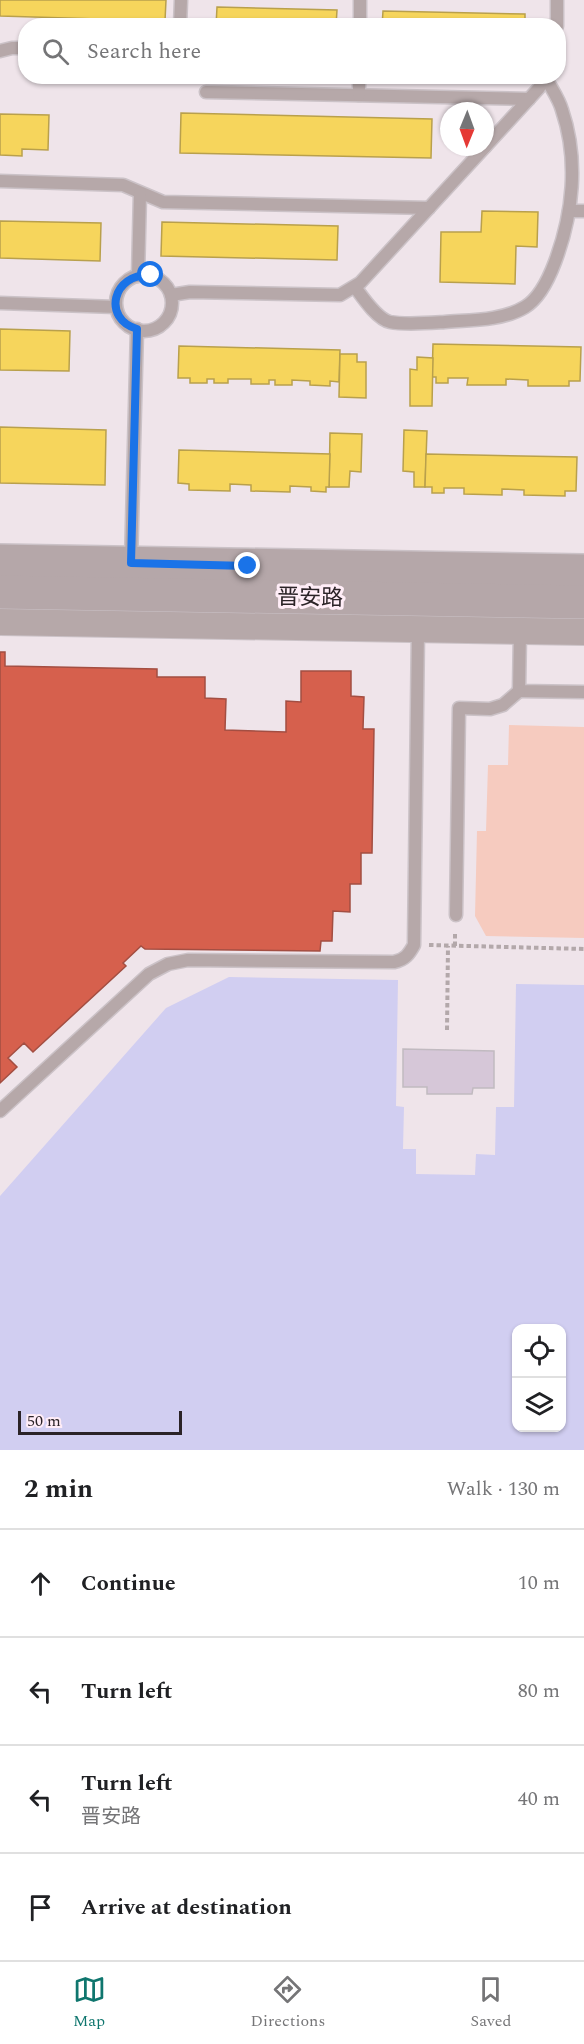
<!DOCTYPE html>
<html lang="en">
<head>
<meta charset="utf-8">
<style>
	:root { --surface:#fff; --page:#f6f6f6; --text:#202124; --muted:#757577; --line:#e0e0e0; --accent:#0f766e }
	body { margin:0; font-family:Spectral,"Noto Sans SC",serif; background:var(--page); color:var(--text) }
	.controls { position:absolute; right:18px; bottom:18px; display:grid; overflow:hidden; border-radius:12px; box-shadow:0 2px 4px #0004 }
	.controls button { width:54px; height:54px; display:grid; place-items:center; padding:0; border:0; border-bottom:2px solid var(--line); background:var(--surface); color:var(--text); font:30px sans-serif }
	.compass { position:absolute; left:440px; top:102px; width:54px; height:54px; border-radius:50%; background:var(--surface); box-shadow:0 2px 4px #0004; rotate:181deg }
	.scale { position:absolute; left:18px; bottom:15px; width:164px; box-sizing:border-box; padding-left:6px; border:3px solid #2b2327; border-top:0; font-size:16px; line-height:21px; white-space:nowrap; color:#2b2327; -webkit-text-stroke:4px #ffedf7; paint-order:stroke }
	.stop { position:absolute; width:18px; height:18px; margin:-14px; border:4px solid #1a73e8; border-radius:50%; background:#fff }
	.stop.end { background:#1a73e8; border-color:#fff; box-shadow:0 2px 6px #0008 }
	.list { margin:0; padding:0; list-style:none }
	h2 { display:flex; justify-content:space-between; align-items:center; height:78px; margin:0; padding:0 24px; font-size:26px }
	h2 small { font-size:20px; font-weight:400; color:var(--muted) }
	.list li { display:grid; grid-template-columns:39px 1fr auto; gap:18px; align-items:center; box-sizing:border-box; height:108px; padding:0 24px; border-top:2px solid var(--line) }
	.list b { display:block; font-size:22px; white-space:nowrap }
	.list p { margin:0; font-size:20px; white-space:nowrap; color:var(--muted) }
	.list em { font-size:20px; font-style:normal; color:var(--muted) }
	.icon { flex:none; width:33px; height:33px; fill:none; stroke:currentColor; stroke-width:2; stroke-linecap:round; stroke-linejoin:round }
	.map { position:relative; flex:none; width:584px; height:1450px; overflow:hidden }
	.search { position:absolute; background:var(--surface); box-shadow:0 2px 4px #0004; left:18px; right:18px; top:18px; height:66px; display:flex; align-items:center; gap:15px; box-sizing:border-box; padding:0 21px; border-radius:24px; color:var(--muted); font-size:22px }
	.sheet { height:510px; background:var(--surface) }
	nav { display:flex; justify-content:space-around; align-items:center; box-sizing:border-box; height:84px; border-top:2px solid var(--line); background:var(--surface); font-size:16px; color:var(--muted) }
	nav a { display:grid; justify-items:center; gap:3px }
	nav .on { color:var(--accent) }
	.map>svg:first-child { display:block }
	.green { fill:#f6cbbf }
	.water { fill:#d1cef1; fill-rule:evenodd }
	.homes { fill:#f6d55c; stroke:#b9a04c; stroke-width:1.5 }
	.shops { fill:#d6604d; stroke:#a34e42; stroke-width:1.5 }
	.building { fill:#d6c7d8; stroke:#c1bac0; stroke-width:1.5 }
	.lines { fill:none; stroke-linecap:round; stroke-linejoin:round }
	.lane-casing { stroke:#cbc2c7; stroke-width:15 }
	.street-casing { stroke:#cbc2c7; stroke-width:28 }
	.secondary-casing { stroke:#cbc2c7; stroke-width:36 }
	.path { stroke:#b3a8aa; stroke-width:4; stroke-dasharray:4.5 3; stroke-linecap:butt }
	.lane { stroke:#b6a8a9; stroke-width:12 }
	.street { stroke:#b6a8a9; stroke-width:26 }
	.secondary { stroke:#b5a7a9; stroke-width:33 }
	.route { stroke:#1a73e8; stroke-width:8 }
	.labels { text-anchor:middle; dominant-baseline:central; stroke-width:6; stroke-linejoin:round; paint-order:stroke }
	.street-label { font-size:22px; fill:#2b2327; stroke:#ffedf7 }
</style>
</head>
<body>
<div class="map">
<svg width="584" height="1450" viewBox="0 0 584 1450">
	<rect width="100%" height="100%" fill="#efe4ea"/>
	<polygon class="green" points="509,725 584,727 584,938 486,936 475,916 477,831 486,831 488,765 508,765"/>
	<path class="water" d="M229,977l169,3 -2,126 8,1 -1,42h13v25l59,1 1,-21 19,1 1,-48h18l2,-123 68,1v465h-584v-254l166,-188zM516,1328h46v100h-46z"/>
	<g class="homes">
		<polygon points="0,0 166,0 165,21 0,16"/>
		<polygon points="217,7 337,10 336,26 216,26"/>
		<polygon points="383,11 525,14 525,26 382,26"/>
		<polygon points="181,113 432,119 431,158 180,153"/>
		<polygon points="0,114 49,115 48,150 22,149 22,156 0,155"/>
		<polygon points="482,211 538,212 537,247 516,246 515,284 440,282 441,232 481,232"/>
		<polygon points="0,221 101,223 100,261 0,258"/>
		<polygon points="162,222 338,226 337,260 161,256"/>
		<polygon points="0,329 70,331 69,371 0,370"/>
		<polygon points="433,344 581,347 580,381 569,381 569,386 528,386 528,380 506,379 506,385 467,385 468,378 448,378 448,383 436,383 436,377 432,377"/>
		<polygon points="179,346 340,350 339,382 330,381 330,386 310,385 310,381 292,380 292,385 275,385 275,380 269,380 269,384 251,384 251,379 228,379 228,383 214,383 214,379 207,379 207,383 190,383 190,378 178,378"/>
		<polygon points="340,354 357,354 357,362 366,362 366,398 339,397"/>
		<polygon points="417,357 433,358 432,406 410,406 410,369 417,370"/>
		<polygon points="0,427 106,430 105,485 0,483"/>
		<polygon points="404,430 427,431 425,487 414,487 414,472 403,471"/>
		<polygon points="330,433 362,434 361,472 350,471 349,487 329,487"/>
		<polygon points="179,450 330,454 329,487 326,487 326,492 311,491 311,487 290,486 290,492 251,491 251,485 230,484 230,491 189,490 189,484 178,483"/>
		<polygon points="426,454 577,457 576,491 565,491 565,496 524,495 524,490 502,489 502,495 464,494 464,488 444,488 444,493 432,493 432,487 425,487"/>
	</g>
	<polygon class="shops" points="0,652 5,652 5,666 157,669 157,677 205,677 205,698 226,699 225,730 286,732 286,701 301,702 301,671 351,671 351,696 364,697 363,729 374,729 372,853 361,853 361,884 350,884 350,912 333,911 332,941 321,941 320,951 145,949 141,946 123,963 126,966 33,1052 24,1043 8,1058 17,1067 0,1083"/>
	<polygon class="building" points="403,1049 494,1051 494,1088 473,1088 472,1094 427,1094 427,1087 403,1087"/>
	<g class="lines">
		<defs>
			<g id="lane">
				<polyline points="180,26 181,0"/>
				<polyline points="360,26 360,0"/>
				<polyline points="557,26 557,0"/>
				<polyline points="0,51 12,48 26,48"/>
				<polyline points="206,92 529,99"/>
				<polyline points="359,95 359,76"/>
				<polyline points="485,147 539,88 546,76"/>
				<polyline points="0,181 123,185 163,202 429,208"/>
				<polyline points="569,211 584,211"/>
				<circle cx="144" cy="303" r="28"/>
				<polyline points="138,276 140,193"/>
				<path d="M355,287c8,11 22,32 35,35 15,3 39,1 55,0 25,-2 57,-1 80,-15 15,-9 24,-29 30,-45 18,-48 24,-102 7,-152 -3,-11 -11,-22 -16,-32"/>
				<polyline points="171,295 190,292 340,295 360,283 485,147"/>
				<polyline points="0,303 116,307"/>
				<polyline points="131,562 137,329"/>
				<polyline points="520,631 519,691 584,692"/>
				<polyline points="456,915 459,708 490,709 503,705 519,691"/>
				<path d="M0,1111l149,-137 19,-10 20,-4 206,2c11,-2 15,-8 20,-17l4,-316"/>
			</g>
			<polyline id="street" points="0,622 584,632"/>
			<g id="secondary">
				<polyline points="0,561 584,571"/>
				<polyline points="0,592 584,602"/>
			</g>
		</defs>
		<use href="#lane" class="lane-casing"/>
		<use href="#street" class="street-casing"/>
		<use href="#secondary" class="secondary-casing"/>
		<g class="path">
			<polyline points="429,945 584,949"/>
			<polyline points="455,946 455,931"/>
			<polyline points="447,1030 448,946"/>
		</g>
		<use href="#lane" class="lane"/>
		<use href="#street" class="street"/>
		<use href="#secondary" class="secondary"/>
	</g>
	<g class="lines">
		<path class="route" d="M151,275c-39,-2 -49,44 -14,54l-6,234 117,3"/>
	</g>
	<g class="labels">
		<g class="street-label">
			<text transform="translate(310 598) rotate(1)">晋安路</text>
		</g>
	</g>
</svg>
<div class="controls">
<button><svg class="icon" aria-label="locate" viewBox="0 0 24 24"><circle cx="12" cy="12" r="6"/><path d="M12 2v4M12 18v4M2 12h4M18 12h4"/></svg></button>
<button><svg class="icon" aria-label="layers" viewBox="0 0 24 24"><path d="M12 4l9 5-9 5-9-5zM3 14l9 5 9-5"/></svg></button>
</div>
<svg class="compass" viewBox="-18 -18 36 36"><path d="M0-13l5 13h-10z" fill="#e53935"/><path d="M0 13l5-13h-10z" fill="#757577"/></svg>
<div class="scale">50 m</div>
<div class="stop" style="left:151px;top:275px"></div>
<div class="stop end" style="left:248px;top:566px"></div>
<div class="search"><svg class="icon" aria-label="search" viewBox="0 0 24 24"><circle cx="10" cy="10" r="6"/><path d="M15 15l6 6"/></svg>Search here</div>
</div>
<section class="sheet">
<h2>2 min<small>Walk · 130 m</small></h2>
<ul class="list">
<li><svg class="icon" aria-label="ahead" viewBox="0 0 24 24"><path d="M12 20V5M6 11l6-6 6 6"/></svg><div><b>Continue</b></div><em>10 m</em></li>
<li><svg class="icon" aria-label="left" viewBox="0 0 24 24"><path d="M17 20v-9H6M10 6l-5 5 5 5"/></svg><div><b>Turn left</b></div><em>80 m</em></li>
<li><svg class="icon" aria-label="left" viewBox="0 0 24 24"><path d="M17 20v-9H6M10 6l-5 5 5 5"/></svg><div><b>Turn left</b><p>晋安路</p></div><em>40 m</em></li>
<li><svg class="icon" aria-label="arrive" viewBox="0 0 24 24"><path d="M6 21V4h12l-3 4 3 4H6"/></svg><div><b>Arrive at destination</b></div></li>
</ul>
</section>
<nav>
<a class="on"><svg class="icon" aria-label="map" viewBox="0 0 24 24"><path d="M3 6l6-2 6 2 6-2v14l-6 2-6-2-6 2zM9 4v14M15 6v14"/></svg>Map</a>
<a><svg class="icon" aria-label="directions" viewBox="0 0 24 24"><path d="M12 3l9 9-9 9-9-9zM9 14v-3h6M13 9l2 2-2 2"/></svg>Directions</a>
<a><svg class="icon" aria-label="saved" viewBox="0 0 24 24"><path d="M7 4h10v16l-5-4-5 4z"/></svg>Saved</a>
</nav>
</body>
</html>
